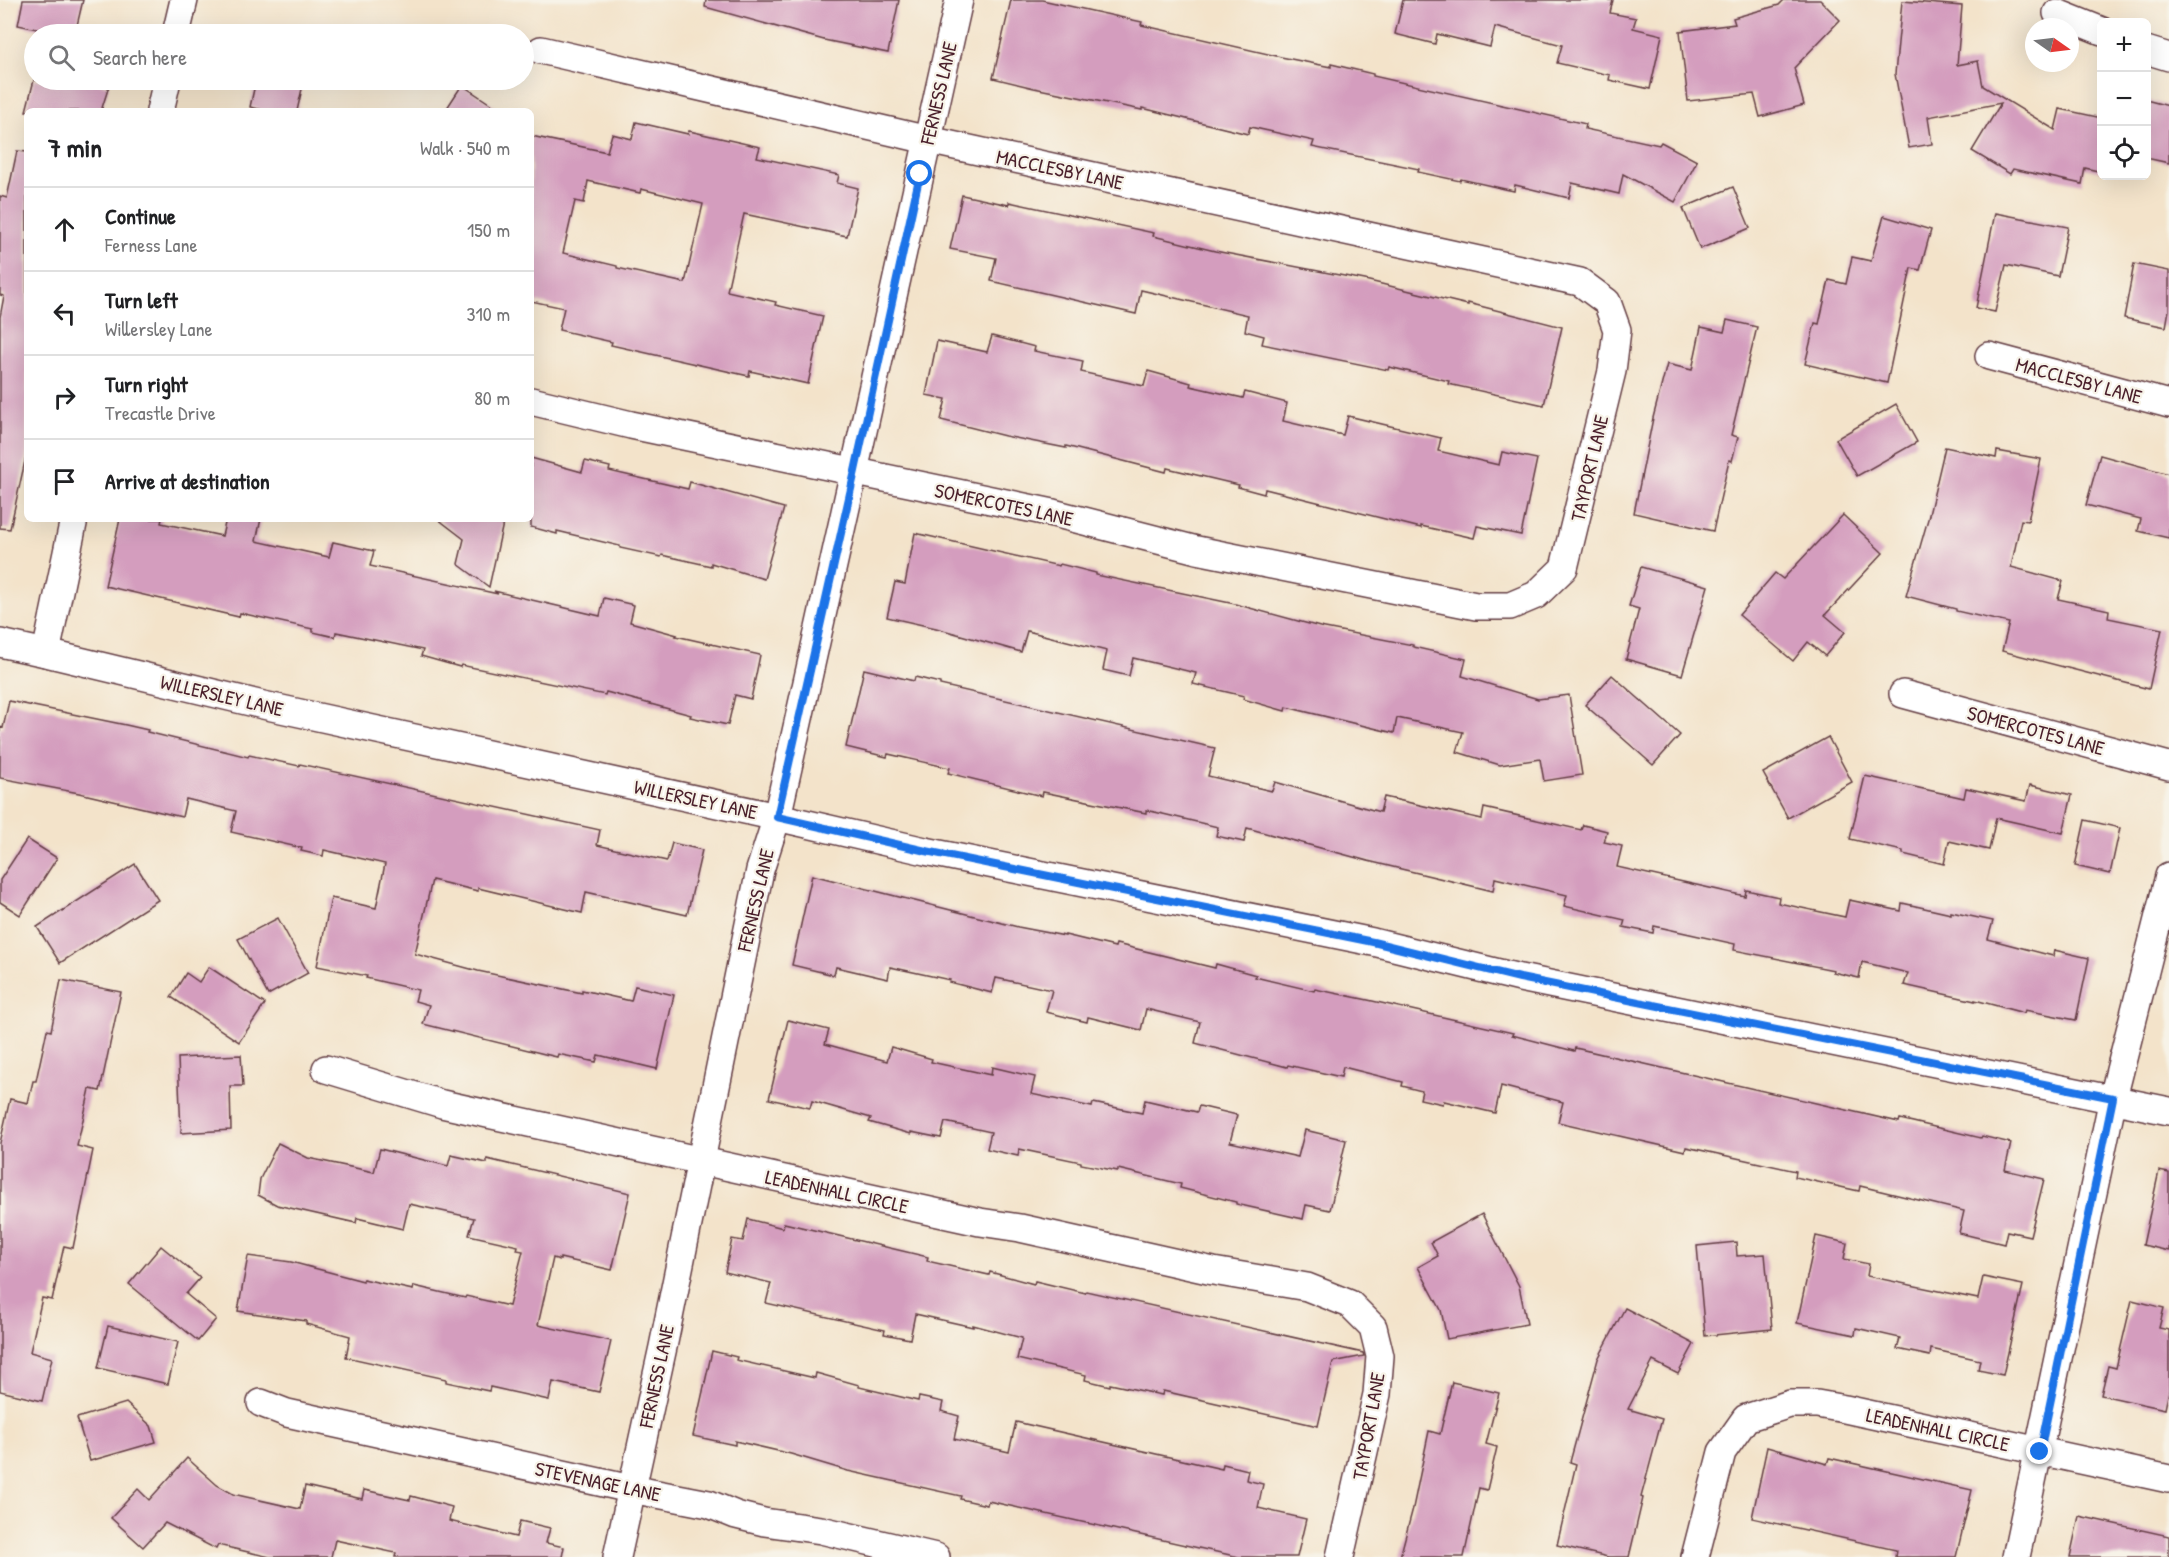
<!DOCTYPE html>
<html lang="en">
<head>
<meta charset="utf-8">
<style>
	:root { --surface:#fff; --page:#f2f2f2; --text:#202124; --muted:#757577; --line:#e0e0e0 }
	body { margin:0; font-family:"Patrick Hand",sans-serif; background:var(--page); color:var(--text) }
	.controls { position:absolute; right:18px; top:18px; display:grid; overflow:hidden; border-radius:9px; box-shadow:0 6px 24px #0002 }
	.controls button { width:54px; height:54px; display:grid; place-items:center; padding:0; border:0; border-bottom:2px solid var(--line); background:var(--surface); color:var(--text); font:30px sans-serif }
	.compass { position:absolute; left:2025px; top:18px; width:54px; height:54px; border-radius:50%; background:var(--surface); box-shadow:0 6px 24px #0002; rotate:104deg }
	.stop { position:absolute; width:18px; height:18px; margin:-14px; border:4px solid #1a73e8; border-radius:50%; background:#fff }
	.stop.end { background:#1a73e8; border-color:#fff; box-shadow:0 2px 6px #0008 }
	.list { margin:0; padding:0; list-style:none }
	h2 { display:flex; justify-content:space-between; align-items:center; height:78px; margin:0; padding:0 24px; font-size:26px }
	h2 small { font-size:20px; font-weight:400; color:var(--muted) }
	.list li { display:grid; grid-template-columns:39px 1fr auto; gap:18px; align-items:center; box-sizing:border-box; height:84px; padding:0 24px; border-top:2px solid var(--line) }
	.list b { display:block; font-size:22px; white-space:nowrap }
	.list p { margin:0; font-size:20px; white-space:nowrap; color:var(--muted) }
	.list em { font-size:20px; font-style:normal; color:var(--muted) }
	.icon { flex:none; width:33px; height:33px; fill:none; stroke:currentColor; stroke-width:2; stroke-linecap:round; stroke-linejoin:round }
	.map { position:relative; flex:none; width:2169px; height:1557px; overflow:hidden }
	.search { position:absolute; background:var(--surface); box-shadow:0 6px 24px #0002; left:24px; top:24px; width:510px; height:66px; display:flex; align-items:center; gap:15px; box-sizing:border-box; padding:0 21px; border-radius:33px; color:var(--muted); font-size:22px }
	.panel { position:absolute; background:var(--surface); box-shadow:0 6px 24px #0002; left:24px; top:108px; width:510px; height:414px; border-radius:9px }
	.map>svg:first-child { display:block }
	.building { fill:#d49dbe; fill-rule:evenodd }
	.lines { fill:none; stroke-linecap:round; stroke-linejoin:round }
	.minor-casing { stroke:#633c43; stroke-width:30 }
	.minor { stroke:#fff; stroke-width:27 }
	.route { stroke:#1a73e8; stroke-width:8 }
	.labels { text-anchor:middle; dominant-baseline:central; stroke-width:4.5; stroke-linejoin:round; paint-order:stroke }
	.street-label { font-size:20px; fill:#4a1f2b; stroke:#f7f3e8 }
</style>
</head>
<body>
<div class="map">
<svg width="2169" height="1557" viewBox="0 0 2169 1557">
	<rect width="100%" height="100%" fill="#f7f3e8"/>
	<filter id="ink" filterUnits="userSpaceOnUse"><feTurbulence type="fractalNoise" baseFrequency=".0167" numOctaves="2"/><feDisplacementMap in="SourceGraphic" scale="12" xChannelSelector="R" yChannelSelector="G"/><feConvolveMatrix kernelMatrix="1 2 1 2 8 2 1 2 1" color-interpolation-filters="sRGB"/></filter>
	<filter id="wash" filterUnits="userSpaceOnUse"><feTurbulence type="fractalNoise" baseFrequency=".008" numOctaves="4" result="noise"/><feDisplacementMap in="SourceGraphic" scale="24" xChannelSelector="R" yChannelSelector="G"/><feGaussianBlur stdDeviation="1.35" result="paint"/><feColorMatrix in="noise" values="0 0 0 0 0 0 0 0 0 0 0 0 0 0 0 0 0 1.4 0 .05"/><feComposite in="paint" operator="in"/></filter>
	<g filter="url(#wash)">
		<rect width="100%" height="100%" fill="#f3e3ca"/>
		<g id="blocks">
			<g class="building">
				<polygon points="23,0 83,0 75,34 60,34 18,25"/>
				<polygon points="706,0 899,0 888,53 824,40 705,7"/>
				<polygon points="1011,0 1042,0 1142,22 1141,25 1281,57 1331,67 1331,64 1373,74 1373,76 1586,124 1585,129 1659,145 1661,142 1697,161 1675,202 1623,174 1619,194 1572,183 1569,198 1515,185 1514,191 1461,179 1460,181 1418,172 1419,169 1312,147 1314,141 1250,127 1248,134 1142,108 1142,110 1034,88 993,78"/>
				<polygon points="1403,0 1613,0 1610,13 1636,18 1633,28 1662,35 1650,89 1609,80 1610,75 1557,63 1562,45 1495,27 1490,47 1437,34 1435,44 1395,34"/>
				<polygon points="1784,0 1820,0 1840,20 1794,68 1804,105 1760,117 1754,94 1688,101 1680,31 1735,24 1733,18 1779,5"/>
				<polygon points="1902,1 1962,6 1957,65 1978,61 1983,86 2055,130 2060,109 2102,118 2102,172 2085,168 2082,184 2013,169 2010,174 1972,151 2001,103 1928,117 1932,144 1909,148 1895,74"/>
				<polygon points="34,80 86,80 109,86 101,111 26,111"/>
				<polygon points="256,80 304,80 297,111 267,111 250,107"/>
				<polygon points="462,85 501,111 445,111"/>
				<polygon points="2146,100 2169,106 2169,163 2146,158"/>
				<path d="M636,122l52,12 1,-3 71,16 -3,10 82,18 -2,8 21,5 -11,48 -103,-22 -17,77 49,11 -1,3 48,11 -15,68 -58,-13 -1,5 -138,-31 1,-3 -53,-12 5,-22 -33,-7v-165l76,16 5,-18 20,5zM588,181l52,12 1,-4 62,15 -18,79 -68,-15v-2l-54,-13 12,-52 9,2z"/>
				<polygon points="17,151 27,152 27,452 10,529 0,528 0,317 4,296 0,295 0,196 7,198"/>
				<polygon points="1733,187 1750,228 1700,249 1683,208"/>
				<polygon points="962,195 1009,205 1009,202 1154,233 1153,236 1215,251 1365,280 1468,305 1468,303 1562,327 1544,405 1448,384 1449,381 1389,367 1388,370 1262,344 1264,336 1245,331 1248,315 1141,290 1136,314 991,281 996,258 950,249"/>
				<polygon points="1995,213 2068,227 2058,276 2006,265 1995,312 1976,308"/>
				<polygon points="1884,216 1931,230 1920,270 1911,268 1887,383 1805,364 1815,323 1819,324 1829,280 1846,284 1852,257 1871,261"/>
				<polygon points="2134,264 2169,271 2169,310 2166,327 2124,318"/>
				<polygon points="1727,320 1757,327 1731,435 1738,437 1732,461 1729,460 1713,531 1634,513 1653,418 1667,364 1692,370 1701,327 1724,332"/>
				<polygon points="992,336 1035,347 1034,351 1083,361 1081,372 1144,386 1148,371 1191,383 1190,386 1243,398 1245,392 1287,403 1283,421 1343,435 1348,416 1441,438 1438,451 1499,465 1502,452 1537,459 1521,535 1477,526 1474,538 1421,526 1421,528 1265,489 1264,494 1238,487 1239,485 1167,468 1166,472 1066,446 1066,448 1005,436 941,420 946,399 926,395 937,341 987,352"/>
				<polygon points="1896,404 1917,442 1857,476 1836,439"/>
				<polygon points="1945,447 1996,458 1997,451 2041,459 2028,521 2021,520 2011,567 2063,581 2058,599 2109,610 2108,618 2162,629 2149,689 2002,651 2009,623 1956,611 1956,609 1906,596 1928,519"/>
				<polygon points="2100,455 2169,474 2169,538 2138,531 2141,519 2086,505"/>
				<polygon points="531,458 582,472 585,461 610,467 609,471 688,489 690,482 784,508 764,579 711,563 711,566 662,555 661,557 620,548 620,546 557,531 557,534 531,527"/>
				<polygon points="1843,515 1883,553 1825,615 1845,632 1825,656 1808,642 1793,661 1739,615 1775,573 1783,579"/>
				<polygon points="120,519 162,519 161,523 222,536 226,519 261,519 256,541 329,557 333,542 374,551 370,566 498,594 494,591 600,616 604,598 634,605 630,622 677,635 676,636 760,655 751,699 735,695 728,725 690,717 691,715 606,692 605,695 461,665 460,667 421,656 423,650 336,632 335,637 313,632 313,629 240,613 239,617 105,586"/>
				<polygon points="438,519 504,519 489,587 458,564 464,539"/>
				<polygon points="915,533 1059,566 1060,564 1096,573 1096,575 1235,604 1320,627 1413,645 1413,647 1466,659 1462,676 1538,699 1569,695 1582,775 1544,781 1540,759 1500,765 1457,752 1463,732 1397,718 1394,733 1286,707 1285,711 1243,699 1244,696 1193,684 1196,673 1133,658 1129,676 1103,670 1107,651 1027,631 1021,652 936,628 887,617 895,582 905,584"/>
				<polygon points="1641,567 1708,586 1682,675 1626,659 1639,609 1629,606"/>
				<polygon points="864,669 914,681 915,677 940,683 940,685 1215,748 1208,776 1272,791 1275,782 1380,812 1384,797 1482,819 1484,808 1581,830 1583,825 1607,831 1604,842 1622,846 1617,867 1745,896 1746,890 1779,897 1778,903 1845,917 1849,900 1901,911 1902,903 1951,914 1951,912 1993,921 1988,939 2053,956 2054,950 2089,958 2076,1020 2025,1010 2024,1013 1975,1000 1975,1001 1904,985 1908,973 1862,962 1859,978 1833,972 1834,970 1734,950 1735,944 1654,926 1653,933 1623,927 1625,920 1564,906 1567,895 1495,878 1493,891 1368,861 1247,828 1244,842 1216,836 1218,827 1146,810 1146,813 1043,792 1042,796 948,773 950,768 888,754 887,757 846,747"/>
				<polygon points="1612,675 1680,735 1653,765 1585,705"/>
				<polygon points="9,701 126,725 148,730 147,732 248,757 249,755 299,766 300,764 600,830 597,845 667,861 672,843 702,850 687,915 586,892 582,913 478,888 478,891 432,880 415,954 478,971 582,993 582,990 631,1001 635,986 674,995 657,1069 598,1055 596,1062 558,1054 557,1057 423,1024 429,1005 415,1001 418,990 366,978 367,976 317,966 331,898 376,908 385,864 324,850 323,856 301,851 302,848 231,832 236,811 186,799 182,817 79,793 0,778 0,727 3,728"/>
				<polygon points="1828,737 1852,782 1788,818 1763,773"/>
				<polygon points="1865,776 1964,798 1966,788 2026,801 2030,785 2072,795 2063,833 1996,818 1989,850 1949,841 1944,864 1903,854 1903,851 1850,839"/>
				<polygon points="2085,820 2120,828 2110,874 2075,866"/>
				<polygon points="27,839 57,858 20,915 0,902 0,880"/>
				<polygon points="135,864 158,900 60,963 37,927"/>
				<polygon points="812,875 1018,927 1065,936 1065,935 1115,947 1116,944 1215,968 1216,964 1256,975 1255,977 1314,991 1315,989 1368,1000 1513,1033 1512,1035 1574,1051 1575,1048 1899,1122 1900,1119 1981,1138 1982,1136 2011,1143 2005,1170 2044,1179 2030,1236 2007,1231 2004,1244 1959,1233 1964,1211 1860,1186 1859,1191 1795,1177 1796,1171 1686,1147 1685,1151 1558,1122 1563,1102 1501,1086 1495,1113 1444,1101 1443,1104 1420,1099 1422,1091 1402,1086 1403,1082 1343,1067 1341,1077 1288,1065 1287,1067 1195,1043 1200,1022 1146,1009 1141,1030 1088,1017 1087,1022 1046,1012 1052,990 996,978 992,993 949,982 950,980 890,967 888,979 836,967 834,975 792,965"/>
				<polygon points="278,918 308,973 268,995 238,939"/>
				<polygon points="209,967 265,1004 239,1042 171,997 186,973 199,982"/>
				<polygon points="61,980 121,992 100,1091 90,1089 77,1146 93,1150 73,1248 64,1246 52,1300 42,1298 30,1352 52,1358 42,1401 0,1391 0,1143 10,1099 28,1103 33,1081 36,1081 47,1030 51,1031"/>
				<polygon points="788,1020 829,1030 825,1044 887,1061 891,1047 932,1059 931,1062 991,1075 992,1067 1035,1077 1031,1094 1092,1107 1093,1103 1142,1113 1145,1100 1197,1112 1199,1106 1237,1115 1230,1142 1298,1157 1305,1130 1346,1140 1330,1210 1306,1205 1303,1219 1236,1204 1236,1202 1180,1188 1181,1184 1118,1169 1118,1171 1081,1164 1081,1162 1019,1149 1018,1156 987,1149 991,1132 945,1122 941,1138 911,1132 911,1134 869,1122 871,1118 812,1101 810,1108 769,1099"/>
				<polygon points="241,1055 243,1086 230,1086 231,1130 181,1133 178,1058"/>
				<polygon points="278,1143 308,1158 374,1172 380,1149 448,1166 451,1155 487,1163 487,1159 630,1193 612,1270 560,1258 560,1260 553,1258 538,1325 611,1341 599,1392 553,1382 549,1400 490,1387 489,1391 446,1382 446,1379 346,1357 350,1336 306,1324 306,1321 238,1311 248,1256 291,1262 363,1281 363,1279 413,1290 414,1286 465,1298 466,1296 509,1306 523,1251 517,1250 518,1246 469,1235 474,1218 409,1204 403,1229 357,1218 356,1223 277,1205 258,1195 260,1179"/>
				<polygon points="2159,1171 2169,1173 2169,1251 2143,1245"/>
				<polygon points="1482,1214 1519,1286 1527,1324 1447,1339 1441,1310 1418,1267 1438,1256 1431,1242"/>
				<polygon points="748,1219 783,1228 784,1223 928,1257 927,1261 989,1275 990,1272 1034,1284 1035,1281 1085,1293 1086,1291 1363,1353 1364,1356 1333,1362 1318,1426 1163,1391 1162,1395 1110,1384 1110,1386 1085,1380 1086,1375 1017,1359 1022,1338 973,1325 973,1327 915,1314 910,1339 884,1334 885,1330 766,1303 771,1283 725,1272 732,1239 743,1241"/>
				<polygon points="1816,1236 1847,1243 1844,1259 1869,1264 1867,1276 1978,1299 1983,1277 2023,1285 2003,1375 1978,1370 1980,1360 1931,1349 1930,1356 1897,1349 1900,1338 1856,1328 1855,1335 1797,1323"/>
				<polygon points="1736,1242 1737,1256 1765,1254 1772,1329 1705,1336 1697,1246"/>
				<polygon points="161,1246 200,1278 186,1294 216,1319 198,1341 129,1284"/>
				<polygon points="2132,1300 2164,1308 2159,1328 2169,1330 2169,1390 2165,1409 2101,1395 2108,1366 2116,1368"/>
				<polygon points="1625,1308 1694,1344 1678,1374 1653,1361 1628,1409 1662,1419 1641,1497 1643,1498 1629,1557 1608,1557 1557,1545 1576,1464 1570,1462 1598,1359"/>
				<polygon points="108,1326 178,1342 168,1384 98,1368"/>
				<polygon points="712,1351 737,1357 736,1360 815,1378 816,1373 859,1385 859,1387 918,1401 919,1397 943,1402 941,1411 959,1416 954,1439 1009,1452 1016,1422 1222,1469 1223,1464 1248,1470 1246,1480 1263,1484 1258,1508 1306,1519 1297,1557 1239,1557 988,1501 987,1505 960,1499 961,1496 848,1471 791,1454 735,1441 735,1445 693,1436"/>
				<polygon points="1452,1382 1499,1393 1486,1444 1497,1447 1487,1490 1479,1488 1464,1557 1400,1557 1413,1508 1429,1431 1440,1434"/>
				<polygon points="126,1403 151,1426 156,1442 90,1461 77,1418"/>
				<polygon points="1767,1447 1827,1464 1829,1458 1972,1490 1956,1557 1895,1557 1896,1550 1752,1518"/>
				<polygon points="187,1458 217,1485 233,1494 300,1509 305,1486 362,1499 364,1490 410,1500 411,1496 452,1507 449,1521 516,1537 520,1521 550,1528 546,1543 564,1547 562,1557 395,1557 396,1553 335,1540 331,1557 270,1557 218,1545 216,1549 165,1523 143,1547 111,1518 138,1489 149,1500"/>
				<polygon points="2079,1516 2169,1536 2169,1557 2070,1557"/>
			</g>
		</g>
	</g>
	<g filter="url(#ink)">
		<use href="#blocks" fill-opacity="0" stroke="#633c43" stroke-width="1.5"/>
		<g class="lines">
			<defs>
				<g id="minor">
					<polyline points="2057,13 2102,31"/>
					<polyline points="176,34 184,0"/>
					<polyline points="2146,50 2169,57"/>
					<polyline points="160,111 167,80"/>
					<polyline points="1989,356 2169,404"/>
					<polyline points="531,401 631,425 1053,513 1197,550 1476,606 1510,606 1536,595 1564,568 1612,371 1617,330 1607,302 1580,282 928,140 541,50"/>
					<polyline points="0,643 46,653 263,705 777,817 925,851 1373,942 1520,978 2169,1111"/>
					<polyline points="46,653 74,519"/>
					<polyline points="1903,694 2169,766"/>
					<polyline points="326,1069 442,1104 980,1222 1020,1228 1213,1271 1307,1287 1350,1304 1373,1327 1380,1356 1377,1394 1340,1557"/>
					<polyline points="261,1403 287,1413 631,1489 709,1504 736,1515 764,1522 821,1530 936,1557"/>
					<polyline points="617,1557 663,1347 760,870 777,817 959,0"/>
					<polyline points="1695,1557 1722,1452 1746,1418 1790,1404 1817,1404 1845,1409 2169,1479"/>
					<polyline points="2016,1557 2113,1098 2169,876"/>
				</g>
			</defs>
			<use href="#minor" class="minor-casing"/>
			<use href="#minor" class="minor"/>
		</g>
	</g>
	<g class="lines" filter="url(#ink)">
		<polyline class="route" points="920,174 855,471 777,817 926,851 1373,942 1520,978 2113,1098 2040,1452"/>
	</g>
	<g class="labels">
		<g class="street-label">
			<text transform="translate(938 93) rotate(-77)">FERNESS LANE</text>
			<text transform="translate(1060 169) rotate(12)">MACCLESBY LANE</text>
			<text transform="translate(2079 380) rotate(15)">MACCLESBY LANE</text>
			<text transform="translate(1589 468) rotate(-77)">TAYPORT LANE</text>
			<text transform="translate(1004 504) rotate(12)">SOMERCOTES LANE</text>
			<text transform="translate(222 695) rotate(13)">WILLERSLEY LANE</text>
			<text transform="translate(2036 730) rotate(15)">SOMERCOTES LANE</text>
			<text transform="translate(696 799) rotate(12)">WILLERSLEY LANE</text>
			<text transform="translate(755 900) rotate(-77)">FERNESS LANE</text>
			<text transform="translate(837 1191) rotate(12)">LEADENHALL CIRCLE</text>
			<text transform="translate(656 1376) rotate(-78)">FERNESS LANE</text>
			<text transform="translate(1368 1426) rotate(-80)">TAYPORT LANE</text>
			<text transform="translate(1938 1429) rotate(12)">LEADENHALL CIRCLE</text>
			<text transform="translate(598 1481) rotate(12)">STEVENAGE LANE</text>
		</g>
	</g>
</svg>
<div class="controls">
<button>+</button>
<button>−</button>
<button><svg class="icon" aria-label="locate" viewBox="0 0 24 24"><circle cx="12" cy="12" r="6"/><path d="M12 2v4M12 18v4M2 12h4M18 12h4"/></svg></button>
</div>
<svg class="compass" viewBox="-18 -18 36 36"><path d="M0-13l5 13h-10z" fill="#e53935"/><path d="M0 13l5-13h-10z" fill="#757577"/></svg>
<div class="stop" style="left:920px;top:174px"></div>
<div class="stop end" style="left:2040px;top:1452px"></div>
<div class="search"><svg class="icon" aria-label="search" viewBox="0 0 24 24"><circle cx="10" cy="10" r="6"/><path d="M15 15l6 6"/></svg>Search here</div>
<section class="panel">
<h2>7 min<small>Walk · 540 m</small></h2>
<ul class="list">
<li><svg class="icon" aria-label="ahead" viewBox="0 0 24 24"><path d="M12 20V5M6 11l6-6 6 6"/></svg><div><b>Continue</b><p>Ferness Lane</p></div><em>150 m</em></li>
<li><svg class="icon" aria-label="left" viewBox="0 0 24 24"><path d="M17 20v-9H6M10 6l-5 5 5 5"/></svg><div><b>Turn left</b><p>Willersley Lane</p></div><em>310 m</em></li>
<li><svg class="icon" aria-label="right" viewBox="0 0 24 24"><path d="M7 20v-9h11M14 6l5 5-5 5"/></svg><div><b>Turn right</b><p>Trecastle Drive</p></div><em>80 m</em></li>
<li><svg class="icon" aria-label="arrive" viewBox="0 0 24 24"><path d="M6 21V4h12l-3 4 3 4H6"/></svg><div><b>Arrive at destination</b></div></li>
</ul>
</section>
</div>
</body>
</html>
